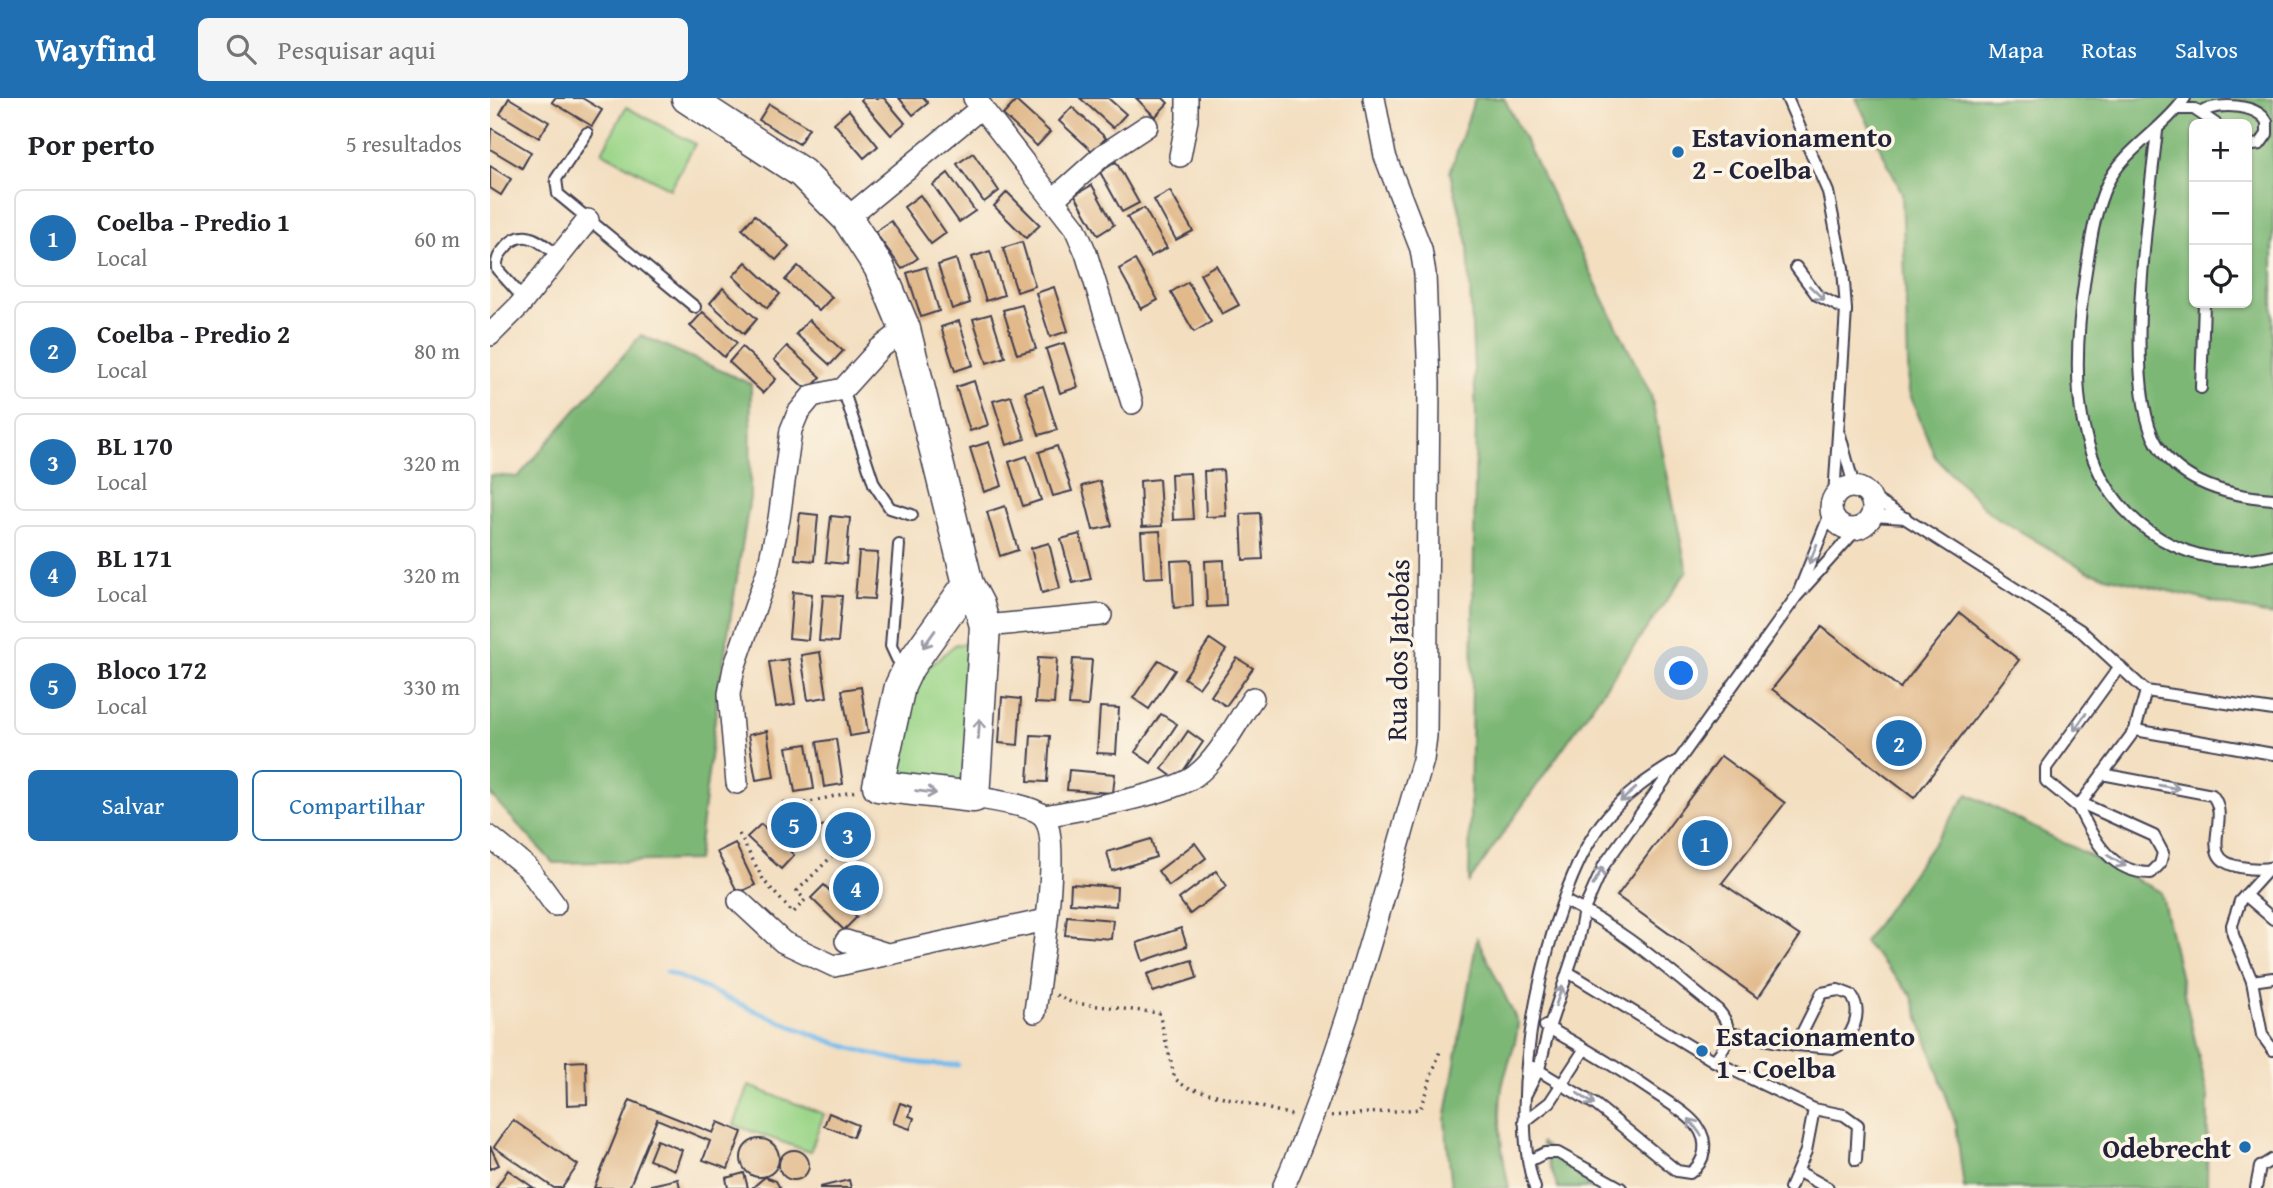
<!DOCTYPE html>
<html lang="pt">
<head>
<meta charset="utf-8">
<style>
	:root { --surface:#fff; --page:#f6f6f6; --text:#202124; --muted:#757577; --line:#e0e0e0; --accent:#1f6fb2 }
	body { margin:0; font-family:"Gentium Book Plus",serif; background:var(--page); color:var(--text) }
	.controls { position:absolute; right:21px; top:21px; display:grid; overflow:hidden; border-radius:10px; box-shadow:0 2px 5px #0004 }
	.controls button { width:63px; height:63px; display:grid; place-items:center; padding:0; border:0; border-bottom:2px solid var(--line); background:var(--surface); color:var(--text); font:35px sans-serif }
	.you { position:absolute; left:1192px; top:576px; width:24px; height:24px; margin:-18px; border:5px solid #fff; border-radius:50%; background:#1a73e8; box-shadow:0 0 0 10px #1a73e833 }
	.badge { display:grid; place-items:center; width:46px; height:46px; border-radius:50%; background:var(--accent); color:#fff; font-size:23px; font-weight:700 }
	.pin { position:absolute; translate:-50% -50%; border:4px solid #fff; box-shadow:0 2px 7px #0006 }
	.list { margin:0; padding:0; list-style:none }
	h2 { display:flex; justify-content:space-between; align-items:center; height:91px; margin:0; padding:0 28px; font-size:30px }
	h2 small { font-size:23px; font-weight:400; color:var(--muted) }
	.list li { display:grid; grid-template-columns:46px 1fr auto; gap:21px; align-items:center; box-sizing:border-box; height:98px; margin:0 14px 14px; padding:0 14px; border:2px solid var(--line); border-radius:10px }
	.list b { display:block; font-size:26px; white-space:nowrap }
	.list p { margin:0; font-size:23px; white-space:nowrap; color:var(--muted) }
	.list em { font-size:23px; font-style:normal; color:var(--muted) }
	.actions { display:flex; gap:14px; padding:21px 28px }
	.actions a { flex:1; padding:16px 0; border:2px solid var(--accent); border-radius:10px; text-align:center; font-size:24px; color:var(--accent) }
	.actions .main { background:var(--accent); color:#fff }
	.icon { flex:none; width:38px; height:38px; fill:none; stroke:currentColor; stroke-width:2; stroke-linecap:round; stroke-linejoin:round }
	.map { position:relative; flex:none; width:1783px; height:1090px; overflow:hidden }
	header { display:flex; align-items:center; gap:42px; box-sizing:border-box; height:98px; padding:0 35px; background:var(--accent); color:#fff }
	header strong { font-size:33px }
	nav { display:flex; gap:38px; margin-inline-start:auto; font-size:24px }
	.search { width:490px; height:63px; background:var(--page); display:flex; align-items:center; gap:18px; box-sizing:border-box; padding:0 24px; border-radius:10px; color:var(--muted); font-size:26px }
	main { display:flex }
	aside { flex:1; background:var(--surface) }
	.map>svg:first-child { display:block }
	.green { fill:#9cd68a; stroke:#5f7c62; stroke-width:2 }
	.forest { fill:#7db776; stroke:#506c58; stroke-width:2; fill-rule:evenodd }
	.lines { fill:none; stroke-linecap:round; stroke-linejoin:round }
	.stream { stroke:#75bbec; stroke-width:5 }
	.building { fill:#e1b98b }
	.lane-casing { stroke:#413e4f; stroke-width:14 }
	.street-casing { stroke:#413e4f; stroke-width:24 }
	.secondary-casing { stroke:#413e4f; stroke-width:33 }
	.path { stroke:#413e4f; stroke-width:3.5; stroke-dasharray:2 5; stroke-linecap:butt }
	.lane { stroke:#fff; stroke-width:10 }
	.street { stroke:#fff; stroke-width:21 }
	.secondary { stroke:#fff; stroke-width:30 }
	.oneway { stroke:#9c9ca7 }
	.poi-dot { fill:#1f6fb2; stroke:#fcf5e5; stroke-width:2.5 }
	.labels { text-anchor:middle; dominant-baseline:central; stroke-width:7; stroke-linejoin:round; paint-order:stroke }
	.poi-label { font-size:28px; font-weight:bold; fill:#22223b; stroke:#fcf5e5; text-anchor:start }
	.street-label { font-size:28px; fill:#22223b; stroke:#fcf5e5 }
</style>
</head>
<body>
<header>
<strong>Wayfind</strong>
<div class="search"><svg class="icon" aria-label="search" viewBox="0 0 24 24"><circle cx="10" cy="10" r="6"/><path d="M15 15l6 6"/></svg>Pesquisar aqui</div>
<nav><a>Mapa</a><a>Rotas</a><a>Salvos</a></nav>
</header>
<main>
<aside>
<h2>Por perto<small>5 resultados</small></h2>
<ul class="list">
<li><span class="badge">1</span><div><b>Coelba - Predio 1</b><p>Local</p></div><em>60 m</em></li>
<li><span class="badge">2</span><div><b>Coelba - Predio 2</b><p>Local</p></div><em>80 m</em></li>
<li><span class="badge">3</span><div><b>BL 170</b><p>Local</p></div><em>320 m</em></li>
<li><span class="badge">4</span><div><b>BL 171</b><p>Local</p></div><em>320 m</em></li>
<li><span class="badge">5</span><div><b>Bloco 172</b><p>Local</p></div><em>330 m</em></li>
</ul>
<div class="actions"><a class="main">Salvar</a><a>Compartilhar</a></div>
</aside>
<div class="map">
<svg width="1783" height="1090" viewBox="0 0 1783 1090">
	<rect width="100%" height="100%" fill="#fcf5e5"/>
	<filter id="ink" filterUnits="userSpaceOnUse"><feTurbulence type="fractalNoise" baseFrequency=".0143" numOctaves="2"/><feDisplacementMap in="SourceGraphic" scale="14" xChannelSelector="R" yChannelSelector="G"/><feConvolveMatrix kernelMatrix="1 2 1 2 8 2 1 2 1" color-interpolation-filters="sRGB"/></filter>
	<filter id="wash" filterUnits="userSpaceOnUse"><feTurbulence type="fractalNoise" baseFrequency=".00686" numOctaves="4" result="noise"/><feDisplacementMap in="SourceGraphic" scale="28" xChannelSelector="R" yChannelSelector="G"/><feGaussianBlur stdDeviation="1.57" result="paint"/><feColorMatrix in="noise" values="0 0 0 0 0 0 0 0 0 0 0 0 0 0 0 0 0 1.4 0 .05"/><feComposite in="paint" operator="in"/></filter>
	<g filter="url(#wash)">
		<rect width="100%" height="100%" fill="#f3dec0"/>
		<g class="green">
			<polygon points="136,9 205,46 180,91 112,54"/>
			<polygon points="466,546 488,547 471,692 408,680 404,668 429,577"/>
			<polygon points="259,988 334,1016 320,1054 244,1027"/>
		</g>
		<g class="forest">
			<polygon points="985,0 1014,0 1161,297 1197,473 979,784 986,315 978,146 960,74"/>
			<path d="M1366,0h417v518l-184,-44 -98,-58 -56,-57 -26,-65 -7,-199zM1704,26h53v179h-53z"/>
			<polygon points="151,237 261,286 260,399 228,597 207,762 63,765 0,696 0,377 28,379"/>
			<polygon points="1478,696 1671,794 1718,999 1717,1090 1474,1090 1466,1027 1421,896 1374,844"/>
			<path d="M987,840l41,85c-1,23 -12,43 -16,65 -5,32 0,69 7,100h-57l-7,-68z"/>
			<polygon points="1051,1044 1103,1090 1068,1090"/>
		</g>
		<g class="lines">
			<path class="stream" d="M177,874c91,37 191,95 291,93"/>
		</g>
		<g id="blocks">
			<g class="building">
				<polygon points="19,0 59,24 49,40 10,16"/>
				<polygon points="65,0 92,0 112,12 102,28 62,4"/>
				<polygon points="373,0 394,0 415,25 401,37 371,2"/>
				<polygon points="409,0 434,0 438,5 423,17"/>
				<polygon points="590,0 618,0 636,16 623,30"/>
				<polygon points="646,0 673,0 678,5 665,19"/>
				<polygon points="526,3 560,34 547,48 513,17"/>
				<polygon points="279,6 319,30 309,46 269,22"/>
				<polygon points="582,9 616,40 603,54 569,23"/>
				<polygon points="359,12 388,48 374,60 344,25"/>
				<polygon points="1,30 41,54 32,70 0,51"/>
				<polygon points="483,55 509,93 494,104 467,66"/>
				<polygon points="626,64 649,105 632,114 610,74"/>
				<polygon points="0,68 21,81 11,97 0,90"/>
				<polygon points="458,75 485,113 469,124 443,87"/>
				<polygon points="602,87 624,127 608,137 585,97"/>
				<polygon points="680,93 703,133 686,142 664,102"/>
				<polygon points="517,94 550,127 536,140 504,108"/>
				<polygon points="430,97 456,135 441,146 414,109"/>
				<polygon points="654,110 677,150 660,159 637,119"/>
				<polygon points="265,117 299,148 286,162 252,131"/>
				<polygon points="401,123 428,160 412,171 385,134"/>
				<polygon points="532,144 545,188 527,194 513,150"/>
				<polygon points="500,153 514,197 496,203 482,159"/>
				<polygon points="466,161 480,205 462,211 448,167"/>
				<polygon points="645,162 668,202 651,211 629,171"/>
				<polygon points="256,164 290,196 277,210 243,178"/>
				<polygon points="726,167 749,207 732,216 710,176"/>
				<polygon points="308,168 342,199 329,213 295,182"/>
				<polygon points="436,169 449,213 431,219 417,175"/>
				<polygon points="698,184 721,224 704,234 681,194"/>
				<polygon points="564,189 578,233 560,239 546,195"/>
				<polygon points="233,190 267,221 254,236 220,205"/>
				<polygon points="532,207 546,251 527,256 513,212"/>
				<polygon points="213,214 247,245 234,259 200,228"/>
				<polygon points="501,216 515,259 497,265 483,221"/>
				<polygon points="319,222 353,253 340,267 306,236"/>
				<polygon points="469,223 483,267 465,273 451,229"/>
				<polygon points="574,245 588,289 570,295 556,251"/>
				<polygon points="297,248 331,279 318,293 284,262"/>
				<polygon points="252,249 286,281 273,295 239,264"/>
				<polygon points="484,283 498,327 480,333 466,289"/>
				<polygon points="553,288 567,332 549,337 535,294"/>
				<polygon points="521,298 535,341 517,347 503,303"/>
				<polygon points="499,344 512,388 494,394 480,350"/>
				<polygon points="567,348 582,393 563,398 549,354"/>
				<polygon points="537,358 551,402 533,408 519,364"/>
				<polygon points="733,372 736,418 716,419 714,373"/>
				<polygon points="700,375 703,421 683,422 681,376"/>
				<polygon points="669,381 672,428 652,429 650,383"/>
				<polygon points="610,383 622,428 603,432 592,388"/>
				<polygon points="515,408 528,452 510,458 497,414"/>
				<polygon points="310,415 328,417 324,463 305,461"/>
				<polygon points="770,415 773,461 753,462 751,416"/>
				<polygon points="341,418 360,420 356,466 336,464"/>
				<polygon points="670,433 673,479 654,480 651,434"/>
				<polygon points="590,436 601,481 583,485 571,441"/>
				<polygon points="559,445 570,490 552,495 541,450"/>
				<polygon points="369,454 388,455 384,501 365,500"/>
				<polygon points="701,462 703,508 684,510 681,463"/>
				<polygon points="734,462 736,508 717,509 715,463"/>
				<polygon points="303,494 322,496 318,542 299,540"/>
				<polygon points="333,497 352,498 348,544 329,543"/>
				<polygon points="1470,515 1529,562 1424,700 1282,591 1332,529 1410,590"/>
				<polygon points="720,541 736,552 709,590 694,580"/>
				<polygon points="330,554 337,599 318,602 311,557"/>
				<polygon points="548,559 567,560 564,606 545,605"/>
				<polygon points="747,560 763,570 736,608 721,598"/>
				<polygon points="298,561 305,606 286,609 279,564"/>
				<polygon points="583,561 602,562 598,608 579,607"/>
				<polygon points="669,562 685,572 659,611 643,600"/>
				<polygon points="371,589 378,635 360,638 352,592"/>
				<polygon points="512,599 531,601 528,647 509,645"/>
				<polygon points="610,609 629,610 626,656 607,655"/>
				<polygon points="671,616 687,626 661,665 645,654"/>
				<polygon points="277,633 284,679 266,682 258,637"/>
				<polygon points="698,633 713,644 687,682 672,671"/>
				<polygon points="541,637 560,638 557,684 538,683"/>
				<polygon points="346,641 353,686 334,689 327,644"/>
				<polygon points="317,646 324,691 305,694 297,649"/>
				<polygon points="1231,658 1295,705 1232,785 1310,838 1268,900 1127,798"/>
				<polygon points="579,672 625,676 623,695 577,692"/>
				<polygon points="294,704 326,737 313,750 281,718"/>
				<polygon points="348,714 380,747 368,759 336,726"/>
				<polygon points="271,726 304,757 291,771 257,739"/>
				<polygon points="661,741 666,759 622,773 617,754"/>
				<polygon points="245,745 265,787 248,795 227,754"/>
				<polygon points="705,745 716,760 679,788 668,773"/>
				<polygon points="356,767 388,801 375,813 344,778"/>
				<polygon points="726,773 737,788 700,816 689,801"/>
				<polygon points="581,786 627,789 626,808 580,805"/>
				<polygon points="334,787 367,819 354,832 321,800"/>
				<polygon points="577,818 623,822 621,841 575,837"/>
				<polygon points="691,830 697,848 653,863 647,845"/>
				<polygon points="702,862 707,880 663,894 657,876"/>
				<polygon points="96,963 97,1006 77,1007 76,964"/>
				<polygon points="140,1002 223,1035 228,1024 252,1034 238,1071 213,1062 220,1043 167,1021 139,1090 104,1090"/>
				<polygon points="410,1005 422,1009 419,1018 424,1020 420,1031 403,1025"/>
				<polygon points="339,1015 368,1027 363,1039 334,1028"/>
				<polygon points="23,1022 88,1067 72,1090 64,1090 4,1049"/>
				<circle cx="270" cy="1060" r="19"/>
				<polygon points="167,1042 192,1052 185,1072 159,1062"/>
				<polygon points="0,1048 9,1067 0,1071"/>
				<circle cx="304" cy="1067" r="15"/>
				<polygon points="18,1072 44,1090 6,1090"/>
				<polygon points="254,1075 258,1090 238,1090 236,1080"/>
				<polygon points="275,1079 286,1083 290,1090 262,1090"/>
				<polygon points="188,1081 190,1090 162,1090 161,1087"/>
				<polygon points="359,1082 361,1090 330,1090 330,1089"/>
			</g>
		</g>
	</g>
	<g filter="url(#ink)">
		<use href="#blocks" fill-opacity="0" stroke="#413e4f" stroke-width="2"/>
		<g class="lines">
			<defs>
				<g id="lane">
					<polyline points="1297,0 1338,94 1353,170 1356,212 1344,398"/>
					<path d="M1695,0c-22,32 -60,50 -78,86 -13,28 -17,62 -22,93 -14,94 -17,207 76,262 35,20 73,25 112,16"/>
					<polyline points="1687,11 1704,11 1726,26"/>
					<path d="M1712,14c16,-10 55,-8 65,10v12l-7,10 -13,2"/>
					<path d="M1667,33c-8,70 -35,256 0,313 24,40 72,52 116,55"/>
					<polyline points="97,35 66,81 68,96 205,209"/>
					<polyline points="1306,169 1327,197 1356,212"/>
					<path d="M34,201l-27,-30c-1,-10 2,-14 8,-21 19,-23 35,-6 54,8"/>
					<polyline points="1711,290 1714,205"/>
					<polyline points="353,291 384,386 400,410 422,417"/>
					<polyline points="1350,337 1364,388"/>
					<polyline points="1380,398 1590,532 1656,593 1783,612"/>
					<polyline points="1382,418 1416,420"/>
					<polyline points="409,447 401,548 407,561 416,568"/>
					<polyline points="1309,493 1341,413"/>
					<polyline points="1630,568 1556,670 1556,683 1588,709 1645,632 1656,593"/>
					<polyline points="1645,632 1783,656"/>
					<path d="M1612,676l110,21c21,24 -18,64 28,72 11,2 22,3 33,0"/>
					<path d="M1588,709c16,32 32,66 73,66l9,-9 3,-11 -9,-17 -73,-33"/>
					<polyline points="1779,771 1750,803 1742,827 1743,837 1762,883 1772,937 1783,952"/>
					<polyline points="1755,797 1783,821"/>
					<path d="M1075,803c56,26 105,71 153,109 17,19 11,33 -4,51"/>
					<polyline points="1078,874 1224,963 1324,1011 1316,1053 1300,1090"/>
					<polyline points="1762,883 1783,880"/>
					<path d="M1240,935l66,12 38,3c18,-8 30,-35 17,-53l-13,-5 -16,3 -26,52"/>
					<path d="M1043,969l63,38 81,66 13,2c16,-11 19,-31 7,-47 -9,-12 -25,-21 -38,-30 -36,-25 -74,-48 -114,-70"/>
					<polyline points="1036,996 1049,971 1059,930 1088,843 1094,812 1114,767 1306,499 1367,431"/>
					<polyline points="1324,1011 1354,1017 1368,1027 1366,1062"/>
					<polyline points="1034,1024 1060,1004 1094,952"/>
					<polyline points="1039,1063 1055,1055 1068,1055 1131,1090"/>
					<polyline points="1309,1074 1338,1090"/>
					<path d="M1045,1090c-31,-87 12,-291 66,-364 21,-28 48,-46 78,-64"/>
					<polyline points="1766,1090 1770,1069 1783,1061"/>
				</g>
				<g id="street">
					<polyline points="484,0 585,130 596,155 642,305"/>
					<polyline points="690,58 697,22 697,0"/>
					<polyline points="565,100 613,57 657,28"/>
					<polyline points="357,120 492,9"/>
					<polyline points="0,237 29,208 98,122"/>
					<circle cx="1362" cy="410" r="21"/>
					<polyline points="495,528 611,517"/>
					<polyline points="247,685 239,596 244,570 277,475 289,421 301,332 308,315 322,298 353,291 389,251 415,231"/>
					<path d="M484,699c16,3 57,8 68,18 22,20 -3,163 -7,197"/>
					<path d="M554,718c35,-6 126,-21 151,-40 24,-18 41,-53 58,-78"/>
					<polyline points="0,739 38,770 65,807"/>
					<polyline points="249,803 293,844 344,868 556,822"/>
					<polyline points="356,843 397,856"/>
					<path d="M793,1090c61,-138 98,-284 140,-428l3,-24 3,-353 -4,-109 -4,-25 -36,-93 -11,-58"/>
				</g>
				<polyline id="secondary" points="197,0 312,75 357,120 389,169 415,231 478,486 489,507 495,528 484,699 388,688 410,588 419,569 478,486"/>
			</defs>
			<use href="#lane" class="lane-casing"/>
			<use href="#street" class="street-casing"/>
			<use href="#secondary" class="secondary-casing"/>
			<g class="path">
				<polyline points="249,736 274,783 303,815 315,802 307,793 352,748 311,706 366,693"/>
				<polyline points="566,897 583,905 669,915 685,981 696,989 802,1017"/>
				<polyline points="841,1018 930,1011 951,950"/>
			</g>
			<use href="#lane" class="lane"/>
			<use href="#street" class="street"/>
			<use href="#secondary" class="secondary"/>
		</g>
		<defs><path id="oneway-shaft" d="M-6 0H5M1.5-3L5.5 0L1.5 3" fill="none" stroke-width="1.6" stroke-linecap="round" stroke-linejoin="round" transform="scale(1.75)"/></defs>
		<g class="oneway">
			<use href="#oneway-shaft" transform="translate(1327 195) rotate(43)"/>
			<use href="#oneway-shaft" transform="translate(1323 456) rotate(112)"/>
			<use href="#oneway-shaft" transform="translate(439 541) rotate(125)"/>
			<use href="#oneway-shaft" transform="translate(1590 624) rotate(125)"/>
			<use href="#oneway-shaft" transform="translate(489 631) rotate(-86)"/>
			<use href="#oneway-shaft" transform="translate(1679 689) rotate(10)"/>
			<use href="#oneway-shaft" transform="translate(436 694) rotate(7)"/>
			<use href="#oneway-shaft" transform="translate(1138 697) rotate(139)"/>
			<use href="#oneway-shaft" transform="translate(1627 763) rotate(31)"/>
			<use href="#oneway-shaft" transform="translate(1108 778) rotate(-61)"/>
			<use href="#oneway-shaft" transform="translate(1069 898) rotate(-70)"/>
			<use href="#oneway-shaft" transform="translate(1096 1001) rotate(34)"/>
			<use href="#oneway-shaft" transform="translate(1205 1029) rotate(-127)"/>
		</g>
	</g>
	<g class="poi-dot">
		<circle cx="1188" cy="54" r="7"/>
		<circle cx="1212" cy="953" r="7"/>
		<circle cx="1755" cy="1049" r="7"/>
	</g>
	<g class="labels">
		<g class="poi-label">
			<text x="1202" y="38">Estavionamento<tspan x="1202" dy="32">2 - Coelba</tspan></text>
			<text x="1226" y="937">Estacionamento<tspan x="1226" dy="32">1 - Coelba</tspan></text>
			<text x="1741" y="1049" text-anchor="end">Odebrecht</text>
		</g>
		<g class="street-label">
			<text transform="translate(907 552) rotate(-89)">Rua dos Jatobás</text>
		</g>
	</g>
</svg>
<div class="controls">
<button>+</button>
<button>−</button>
<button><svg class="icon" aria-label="locate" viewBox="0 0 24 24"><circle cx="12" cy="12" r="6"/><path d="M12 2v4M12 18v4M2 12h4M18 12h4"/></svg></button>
</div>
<div class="you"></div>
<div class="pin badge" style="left:1215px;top:745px">1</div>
<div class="pin badge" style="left:1409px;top:645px">2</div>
<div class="pin badge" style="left:358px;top:737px">3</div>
<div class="pin badge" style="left:366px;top:790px">4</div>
<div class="pin badge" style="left:304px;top:727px">5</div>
</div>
</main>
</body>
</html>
